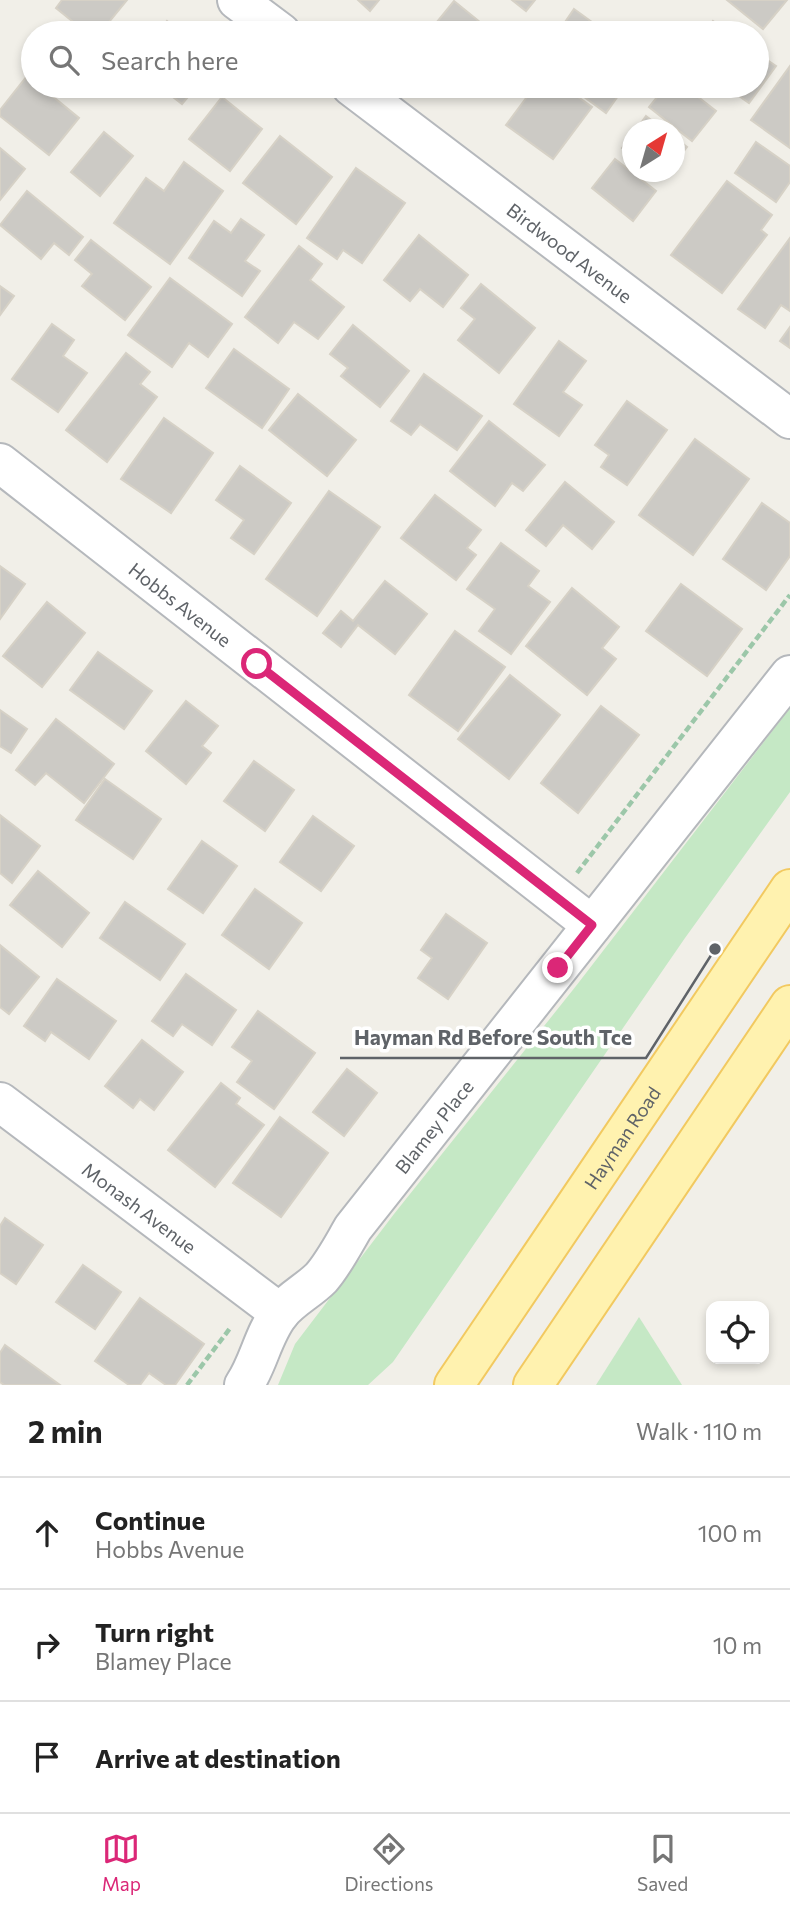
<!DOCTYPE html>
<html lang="en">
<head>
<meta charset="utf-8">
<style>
	:root { --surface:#fff; --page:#f6f6f6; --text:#222; --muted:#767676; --line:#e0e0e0; --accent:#db2777 }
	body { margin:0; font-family:Commissioner,sans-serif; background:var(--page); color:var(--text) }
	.controls { position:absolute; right:21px; bottom:21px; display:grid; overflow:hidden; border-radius:14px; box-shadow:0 4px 10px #0003 }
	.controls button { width:63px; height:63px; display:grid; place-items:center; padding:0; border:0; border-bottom:2px solid var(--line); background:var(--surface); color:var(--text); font:35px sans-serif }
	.compass { position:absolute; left:622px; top:119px; width:63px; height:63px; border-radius:50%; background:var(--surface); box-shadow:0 4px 10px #0003; rotate:37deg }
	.stop { position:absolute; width:21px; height:21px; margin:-16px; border:5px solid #db2777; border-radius:50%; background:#fff }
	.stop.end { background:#db2777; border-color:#fff; box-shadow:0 2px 7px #0008 }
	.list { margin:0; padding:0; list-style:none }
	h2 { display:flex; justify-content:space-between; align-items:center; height:91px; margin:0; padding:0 28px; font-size:30px }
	h2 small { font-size:23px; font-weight:400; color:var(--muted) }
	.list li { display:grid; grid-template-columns:46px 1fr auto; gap:21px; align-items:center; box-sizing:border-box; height:112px; padding:0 28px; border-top:2px solid var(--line) }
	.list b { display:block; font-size:26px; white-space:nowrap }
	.list p { margin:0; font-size:23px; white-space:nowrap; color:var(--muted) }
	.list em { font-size:23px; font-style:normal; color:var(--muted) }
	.icon { flex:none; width:38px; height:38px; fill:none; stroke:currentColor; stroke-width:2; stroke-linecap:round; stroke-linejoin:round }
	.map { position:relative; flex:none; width:790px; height:1385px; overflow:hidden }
	.search { position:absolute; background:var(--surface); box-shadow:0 4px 10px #0003; left:21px; right:21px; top:21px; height:77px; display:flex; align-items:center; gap:18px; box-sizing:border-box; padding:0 24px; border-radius:38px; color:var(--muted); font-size:26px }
	.sheet { height:427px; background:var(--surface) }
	nav { display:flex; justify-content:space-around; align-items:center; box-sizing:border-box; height:98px; border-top:2px solid var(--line); background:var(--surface); font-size:19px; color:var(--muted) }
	nav a { display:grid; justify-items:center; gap:4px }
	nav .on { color:var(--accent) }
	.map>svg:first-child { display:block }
	.green { fill:#c5e8c5 }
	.building { fill:#cccac5; stroke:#d6d1c6; stroke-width:2 }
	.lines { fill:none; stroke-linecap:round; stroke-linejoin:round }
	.minor-casing { stroke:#b5b8bc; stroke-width:42 }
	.major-casing { stroke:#f2c960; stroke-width:42 }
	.path { stroke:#9cc7a9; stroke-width:4.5; stroke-dasharray:7 3.5; stroke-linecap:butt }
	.minor { stroke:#fff; stroke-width:38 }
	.major { stroke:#fff2af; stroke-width:38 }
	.route { stroke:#db2777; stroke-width:9 }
	.labels { text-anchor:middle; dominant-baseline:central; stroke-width:7; stroke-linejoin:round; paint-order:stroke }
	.street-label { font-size:19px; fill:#5f6368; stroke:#fff }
	.leader { fill:none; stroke:#5f6368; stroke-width:2.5 }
	.callout-dot { fill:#5f6368; stroke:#fff; stroke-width:2.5 }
	.callout-label { font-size:21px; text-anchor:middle; font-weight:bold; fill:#5f6368; stroke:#fff; stroke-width:7; stroke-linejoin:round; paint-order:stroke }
</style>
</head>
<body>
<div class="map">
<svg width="790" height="1385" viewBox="0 0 790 1385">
	<rect width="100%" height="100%" fill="#f1efe8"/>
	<g class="green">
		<polygon points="790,708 790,792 685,938 393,1362 368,1385 278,1385 295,1344 394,1214 576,986"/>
		<polygon points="639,1317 682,1385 596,1385"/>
	</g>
	<g class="building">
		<polygon points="62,0 127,0 100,33 87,33 56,8"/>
		<polygon points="358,0 379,0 370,11"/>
		<polygon points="512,0 535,0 526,11"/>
		<polygon points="727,0 787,0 763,29"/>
		<polygon points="454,1 491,31 489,33 428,33"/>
		<polygon points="574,9 607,33 562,33 559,31"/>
		<polygon points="167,21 182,33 157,33"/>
		<polygon points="713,21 729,33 704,33"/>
		<polygon points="757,53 776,66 749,103 725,86 757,86"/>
		<polygon points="790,66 790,148 751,120"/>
		<polygon points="27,76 33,81 33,86 40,86 79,118 49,155 0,116 0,110"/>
		<polygon points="159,86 197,86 182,104"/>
		<polygon points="535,86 563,86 592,107 553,159 506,125"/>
		<polygon points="573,86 625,86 606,113 572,88"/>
		<polygon points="666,86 684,86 716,111 692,141 649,107"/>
		<polygon points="222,97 262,129 230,171 189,139"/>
		<polygon points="646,116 664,130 636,130"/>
		<polygon points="104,132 133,156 100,196 71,172"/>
		<polygon points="632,134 632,155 622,148"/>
		<polygon points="280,136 332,177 296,224 243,183"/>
		<polygon points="674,137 687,147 674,164"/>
		<polygon points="756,142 790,166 790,182 776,202 735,173"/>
		<polygon points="0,148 25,169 0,200"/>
		<polygon points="615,159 656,191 633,221 592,188"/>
		<polygon points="184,162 223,191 170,264 114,223 146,178 164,191"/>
		<polygon points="356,168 405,203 362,263 343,250 337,259 307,238"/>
		<polygon points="727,181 772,215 761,230 767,235 722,293 671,255"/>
		<polygon points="27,191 83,237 69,255 54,243 41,259 0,225"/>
		<polygon points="241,219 264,235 245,261 260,271 242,296 189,258 214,221 231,233"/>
		<polygon points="419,235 468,275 443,307 420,289 410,301 384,280"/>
		<polygon points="790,238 790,311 781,305 765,328 738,309"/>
		<polygon points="91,240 151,287 125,320 82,286 92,274 75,260"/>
		<polygon points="299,246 322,264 310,280 344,307 318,339 294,322 278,343 245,317"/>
		<polygon points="170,278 232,324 208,357 189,343 172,367 128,335"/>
		<polygon points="481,284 535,328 499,373 458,340 475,319 461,308"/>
		<polygon points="0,286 14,296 0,315"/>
		<polygon points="52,324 74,340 63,356 87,373 58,412 12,379"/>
		<polygon points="353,325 409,371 380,407 341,376 348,368 330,354"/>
		<polygon points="790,327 790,348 780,341"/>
		<polygon points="559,341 586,361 563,392 582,405 559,436 514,404"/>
		<polygon points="234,349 289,389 262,428 206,388"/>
		<polygon points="126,353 150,372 140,384 157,397 107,462 66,430"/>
		<polygon points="424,374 482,416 457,450 420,424 411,435 391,421"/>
		<polygon points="298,394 356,440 327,476 269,430"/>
		<polygon points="627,401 667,430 627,485 601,467 609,455 595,445"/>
		<polygon points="164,418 213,453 171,513 121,479"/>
		<polygon points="489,421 545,465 523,491 512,483 495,506 450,471"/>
		<polygon points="695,439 749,479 693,555 639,515"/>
		<polygon points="240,466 291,503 254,554 231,538 244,520 216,500"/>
		<polygon points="565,482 614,522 592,549 563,525 546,546 526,530"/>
		<polygon points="329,491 380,527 317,616 266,579"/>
		<polygon points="435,495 481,530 467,548 476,555 456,580 401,538"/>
		<polygon points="762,503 790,523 790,556 766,590 723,559"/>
		<polygon points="501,543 539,571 528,586 550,602 511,654 479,631 495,609 467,589"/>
		<polygon points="0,566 25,584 0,619"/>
		<polygon points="385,581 427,614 395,654 358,625 341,647 323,633 341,611 353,621"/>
		<polygon points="681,584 742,629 707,676 646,631"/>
		<polygon points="572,588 619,627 602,648 616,659 587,695 526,646"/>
		<polygon points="47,602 85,633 42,687 3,656"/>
		<polygon points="455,631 505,667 458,731 409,695"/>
		<polygon points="98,652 152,691 124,729 70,690"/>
		<polygon points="510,675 560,715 509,779 458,739"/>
		<polygon points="186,701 218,726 202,746 211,753 186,784 146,751"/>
		<polygon points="601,706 639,735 578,813 541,783"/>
		<polygon points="0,710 27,729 11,753 0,746"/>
		<polygon points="56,719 114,764 84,803 46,773 35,785 16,770"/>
		<polygon points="254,761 294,790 265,831 224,801"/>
		<polygon points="105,779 161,819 133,859 76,820"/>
		<polygon points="0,815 40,846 12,883 0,873"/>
		<polygon points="313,816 354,846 321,891 280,862"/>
		<polygon points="202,841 237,866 203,913 168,889"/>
		<polygon points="38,871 89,913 62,947 10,905"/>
		<polygon points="255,889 302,923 269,969 222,935"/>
		<polygon points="125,902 185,944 160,980 100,938"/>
		<polygon points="446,914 487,943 448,999 418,978 432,958 421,950"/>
		<polygon points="0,945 39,977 9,1014 0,1007"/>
		<polygon points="186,974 236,1010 212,1045 182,1024 173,1036 152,1021"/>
		<polygon points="57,979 116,1021 89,1059 51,1032 45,1041 24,1026"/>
		<polygon points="258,1011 315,1053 274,1109 237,1082 252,1061 232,1047"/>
		<polygon points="142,1040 183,1072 154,1110 140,1099 133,1108 105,1086"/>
		<polygon points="347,1069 377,1093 344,1136 313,1112"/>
		<polygon points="221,1083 240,1098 236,1104 264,1125 215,1187 168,1150"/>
		<polygon points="280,1117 328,1153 281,1217 233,1183"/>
		<polygon points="5,1218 43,1245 16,1284 0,1273 0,1226"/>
		<polygon points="83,1265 121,1292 95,1329 56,1302"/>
		<polygon points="140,1298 204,1344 175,1385 166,1385 149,1373 140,1385 129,1385 95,1361"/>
		<polygon points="5,1345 60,1385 4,1385 0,1382 0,1353"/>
	</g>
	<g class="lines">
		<defs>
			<g id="minor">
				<polyline points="237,0 281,33"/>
				<path id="s1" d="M351,86l439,333"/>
				<path id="s2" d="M0,463l592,462"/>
				<path id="s3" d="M0,1102l280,211"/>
				<path id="s4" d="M244,1385c15,-22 19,-51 36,-72 11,-14 28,-22 41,-35 13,-15 22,-33 32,-50l437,-553"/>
			</g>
			<g id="major">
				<path id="s5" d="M454,1385l336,-496"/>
				<polyline points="533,1385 790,1005"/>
			</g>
		</defs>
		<use href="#minor" class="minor-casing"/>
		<use href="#major" class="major-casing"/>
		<g class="path">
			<polyline points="577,873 790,595"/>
			<polyline points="187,1385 231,1327"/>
		</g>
		<use href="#minor" class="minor"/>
		<use href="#major" class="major"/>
	</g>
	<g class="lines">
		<polyline class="route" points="257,664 592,925 558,968"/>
	</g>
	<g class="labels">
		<g class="street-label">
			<text stroke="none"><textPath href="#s1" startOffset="275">Birdwood Avenue</textPath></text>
			<text stroke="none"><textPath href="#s2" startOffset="229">Hobbs Avenue</textPath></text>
			<text stroke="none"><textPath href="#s4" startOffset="324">Blamey Place</textPath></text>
			<text stroke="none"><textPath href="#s5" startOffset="299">Hayman Road</textPath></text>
			<text stroke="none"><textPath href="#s3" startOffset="175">Monash Avenue</textPath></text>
		</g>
	</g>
	<path class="leader" d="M715 949L646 1058H340"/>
	<circle class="callout-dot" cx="715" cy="949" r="7"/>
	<g class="callout-label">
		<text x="493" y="1045">Hayman Rd Before South Tce</text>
	</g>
</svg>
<div class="controls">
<button><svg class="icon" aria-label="locate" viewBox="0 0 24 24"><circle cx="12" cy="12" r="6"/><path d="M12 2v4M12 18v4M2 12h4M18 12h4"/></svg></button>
</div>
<svg class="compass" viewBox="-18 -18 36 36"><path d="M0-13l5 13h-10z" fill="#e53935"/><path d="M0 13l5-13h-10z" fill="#767676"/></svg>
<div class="stop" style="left:257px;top:664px"></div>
<div class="stop end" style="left:558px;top:968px"></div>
<div class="search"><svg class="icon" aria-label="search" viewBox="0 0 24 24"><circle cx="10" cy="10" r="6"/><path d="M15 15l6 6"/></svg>Search here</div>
</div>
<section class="sheet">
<h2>2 min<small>Walk · 110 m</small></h2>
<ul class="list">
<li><svg class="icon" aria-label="ahead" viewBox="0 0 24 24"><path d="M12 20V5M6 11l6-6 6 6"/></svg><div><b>Continue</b><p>Hobbs Avenue</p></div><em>100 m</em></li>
<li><svg class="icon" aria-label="right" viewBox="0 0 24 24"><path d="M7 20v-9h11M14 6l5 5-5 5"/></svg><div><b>Turn right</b><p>Blamey Place</p></div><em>10 m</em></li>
<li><svg class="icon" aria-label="arrive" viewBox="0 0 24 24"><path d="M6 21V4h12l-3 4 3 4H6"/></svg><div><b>Arrive at destination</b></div></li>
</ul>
</section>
<nav>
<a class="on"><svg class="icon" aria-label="map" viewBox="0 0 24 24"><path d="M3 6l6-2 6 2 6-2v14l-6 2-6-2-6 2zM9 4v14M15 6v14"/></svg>Map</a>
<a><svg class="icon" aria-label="directions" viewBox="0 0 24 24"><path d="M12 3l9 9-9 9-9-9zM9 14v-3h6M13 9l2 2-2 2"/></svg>Directions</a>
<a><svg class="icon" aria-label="saved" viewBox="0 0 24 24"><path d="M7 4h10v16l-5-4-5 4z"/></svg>Saved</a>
</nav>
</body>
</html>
